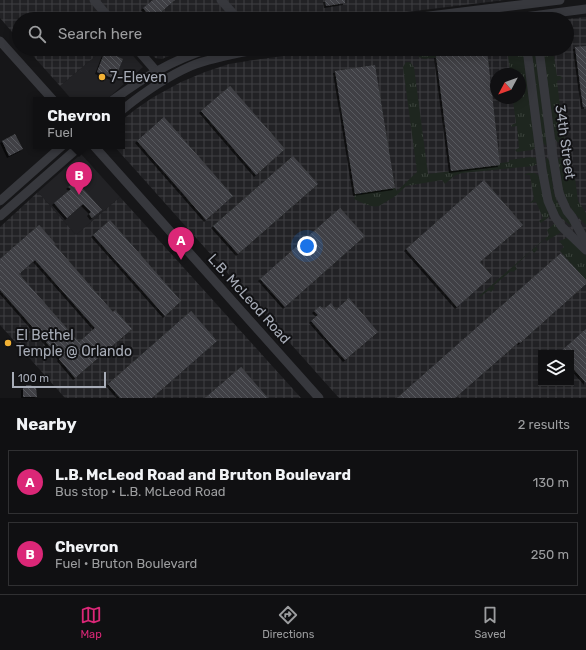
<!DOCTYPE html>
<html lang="en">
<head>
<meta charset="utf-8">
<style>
	:root { --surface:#101012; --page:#19191b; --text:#f1f3f6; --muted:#9c9d9f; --line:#303032; --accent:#db2777 }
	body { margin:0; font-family:Rubik,sans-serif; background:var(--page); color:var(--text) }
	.controls { position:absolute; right:12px; bottom:12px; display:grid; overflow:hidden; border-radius:0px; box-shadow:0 2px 10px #0003 }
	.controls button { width:36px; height:36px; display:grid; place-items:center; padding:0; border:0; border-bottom:1px solid var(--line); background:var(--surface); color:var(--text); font:20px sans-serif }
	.compass { position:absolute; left:490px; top:68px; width:36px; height:36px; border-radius:50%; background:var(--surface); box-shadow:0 2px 10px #0003; rotate:229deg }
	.scale { position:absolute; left:12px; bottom:10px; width:94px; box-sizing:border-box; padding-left:4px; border:2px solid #a8adb8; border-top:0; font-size:11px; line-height:14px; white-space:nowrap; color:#a8adb8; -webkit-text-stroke:3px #111113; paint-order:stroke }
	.you { position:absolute; left:307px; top:246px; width:14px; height:14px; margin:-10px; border:3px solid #fff; border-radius:50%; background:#1a73e8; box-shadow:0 0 0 6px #1a73e833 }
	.badge { display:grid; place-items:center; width:26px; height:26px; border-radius:50%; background:var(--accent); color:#fff; font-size:13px; font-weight:700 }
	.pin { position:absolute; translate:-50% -33px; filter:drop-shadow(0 1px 2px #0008) }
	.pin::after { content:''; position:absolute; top:21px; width:14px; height:12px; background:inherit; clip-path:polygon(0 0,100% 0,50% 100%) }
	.popup { position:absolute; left:33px; top:97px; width:92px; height:52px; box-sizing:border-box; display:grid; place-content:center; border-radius:0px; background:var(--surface); filter:drop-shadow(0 1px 3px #0005); font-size:13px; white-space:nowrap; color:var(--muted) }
	.popup b { font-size:15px; color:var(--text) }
	.popup::after { content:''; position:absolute; left:50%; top:100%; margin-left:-8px; border:8px solid transparent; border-top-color:var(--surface) }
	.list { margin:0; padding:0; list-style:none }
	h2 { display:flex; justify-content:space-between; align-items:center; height:52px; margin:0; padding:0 16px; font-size:17px }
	h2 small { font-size:13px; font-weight:400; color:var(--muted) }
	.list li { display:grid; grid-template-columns:26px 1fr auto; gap:12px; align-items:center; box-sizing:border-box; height:64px; margin:0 8px 8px; padding:0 8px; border:1px solid var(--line); border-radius:0px }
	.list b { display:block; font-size:15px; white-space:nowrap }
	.list p { margin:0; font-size:13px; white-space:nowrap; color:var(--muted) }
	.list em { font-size:13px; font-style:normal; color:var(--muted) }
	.icon { flex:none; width:22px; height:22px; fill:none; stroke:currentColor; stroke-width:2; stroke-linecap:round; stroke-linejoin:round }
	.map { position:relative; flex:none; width:586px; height:398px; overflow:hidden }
	.search { position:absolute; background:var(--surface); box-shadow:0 2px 10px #0003; left:12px; right:12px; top:12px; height:44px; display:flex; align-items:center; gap:10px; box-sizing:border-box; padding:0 14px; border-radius:22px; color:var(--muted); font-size:15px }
	.sheet { height:196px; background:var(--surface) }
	nav { display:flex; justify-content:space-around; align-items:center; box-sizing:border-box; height:56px; border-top:1px solid var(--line); background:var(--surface); font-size:11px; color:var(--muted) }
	nav a { display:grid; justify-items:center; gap:2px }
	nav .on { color:var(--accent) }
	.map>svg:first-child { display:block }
	.built { fill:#222225 }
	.industrial { fill:url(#industrial-grid); fill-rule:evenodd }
	.grass { fill:url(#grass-tufts) }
	.building { fill:url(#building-back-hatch); fill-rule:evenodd; filter:url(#shadow) }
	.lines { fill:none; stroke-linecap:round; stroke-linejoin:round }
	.minor { stroke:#37383d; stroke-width:9 }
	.poi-dot { fill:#f2b134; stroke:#111113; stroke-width:1.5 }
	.labels { text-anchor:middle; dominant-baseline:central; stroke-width:4; stroke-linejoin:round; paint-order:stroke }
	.poi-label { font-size:14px; fill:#a8adb8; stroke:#111113; text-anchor:start }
	.street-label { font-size:14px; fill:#a8adb8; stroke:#111113 }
</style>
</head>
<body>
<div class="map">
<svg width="586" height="398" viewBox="0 0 586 398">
	<defs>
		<pattern id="industrial-grid" width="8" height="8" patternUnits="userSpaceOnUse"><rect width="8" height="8" fill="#222225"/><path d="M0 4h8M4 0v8" fill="none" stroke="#3f3f43"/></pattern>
		<pattern id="grass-tufts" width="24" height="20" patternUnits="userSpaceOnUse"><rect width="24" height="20" fill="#1e261f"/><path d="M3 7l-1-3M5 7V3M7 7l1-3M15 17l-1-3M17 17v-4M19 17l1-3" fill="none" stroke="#3c433d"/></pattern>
		<pattern id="building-back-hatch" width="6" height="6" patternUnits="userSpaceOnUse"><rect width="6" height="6" fill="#404145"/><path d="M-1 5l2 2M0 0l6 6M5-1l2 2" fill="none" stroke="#595a5e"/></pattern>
		<filter id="shadow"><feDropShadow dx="-2" dy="2" stdDeviation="0" flood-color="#0009"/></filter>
	</defs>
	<rect width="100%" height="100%" fill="#161618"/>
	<g class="built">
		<polygon points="104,49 127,49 143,67 106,100 72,100 60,86"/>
		<polygon points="81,154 120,197 76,235 38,192"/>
	</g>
	<g class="industrial">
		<polygon points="0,0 505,0 349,19 19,19 19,40 0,18"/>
		<path d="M586,17v381h-247l-225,-252h8v-26l14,-11 16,-11 29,-16 24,-10 24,-8 25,-4 79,-11h234v-30zM496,74h24v24h-24zM541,353h30v30h-30z"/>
		<polygon points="27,49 104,49 60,86"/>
		<polygon points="147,49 187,49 162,59 155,58"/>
		<polygon points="38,192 76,235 120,197 301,398 65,398 0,325 0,227"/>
	</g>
	<g class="grass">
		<polygon points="417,49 484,49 484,51 424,59 419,57"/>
		<polygon points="507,49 523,49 535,148 532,150 517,152 515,150 519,148 517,126 512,127 511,125 516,123 513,101 509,101 508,99 520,98 520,74 505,74 506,72 510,71"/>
		<polygon points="531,49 535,49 547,141 546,146 543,143 542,137"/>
		<path d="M543,49h10l4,27h3l2,1 -1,2 -4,2 3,25 4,-1 3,3 -1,2 -5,2 4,28h5l-1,3c-6,3 -11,1 -14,-4z"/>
		<path d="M406,62h4l4,5 14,107 72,-9v-2l9,-1v-2l22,-3 5,1 1,6 -4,2 -71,7 -8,3 -9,8 -3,-4 -36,6 -9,9 -18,11c-9,2 -18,-4 -25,-7l1,-5 40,-6 2,3 20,-19 -14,-105z"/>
		<path d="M569,153l3,3 -5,2 3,20h5l3,23 8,12v12c-23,-21 -24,-36 -28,-65l5,-6z"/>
		<path d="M548,158c5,13 3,28 8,41 3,9 14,19 16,27 -22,-12 -24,-41 -26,-63v-4z"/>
		<polygon points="528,173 535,173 539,176 549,213 549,217 541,223 539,221 543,218 536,202 530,203 534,199 530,175 524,175"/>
		<path d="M554,224h3l5,7c-4,4 -10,6 -15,10l-2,-2 -9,8 2,2 -4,4 -2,-3 -17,16 2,3 -4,3 -2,-1 -18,15 2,2 -4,4 -2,-2 -9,7 -1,-1 70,-61 -2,-5z"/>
		<polygon points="567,238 570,238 586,256 586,280 560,251 564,247 559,241"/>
	</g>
	<g class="building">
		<polygon points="153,0 175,0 153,19 149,19 145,15 147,13 143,8"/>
		<polygon points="325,0 345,0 345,3 326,6"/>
		<polygon points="586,46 586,107 583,107 575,47"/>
		<polygon points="487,50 500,165 451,171 436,56"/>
		<polygon points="105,51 123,59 115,79 97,72"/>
		<polygon points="375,65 395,188 355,194 335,71"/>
		<polygon points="230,86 285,149 256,175 201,111"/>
		<polygon points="164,117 233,196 206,220 137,141"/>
		<polygon points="15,134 23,149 9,156 2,141"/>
		<polygon points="293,156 318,184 238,254 213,226"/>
		<polygon points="484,180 523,225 480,262 492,276 457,307 406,249"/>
		<polygon points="76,181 102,210 92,218 89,214 91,212 83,204 67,218 54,203 71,189 68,187"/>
		<polygon points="340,208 365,236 285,307 260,279"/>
		<polygon points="110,220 181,301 165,316 93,235"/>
		<path d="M39,225l16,18 -1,1 59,68 2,-2 17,19 -57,49 -16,-19 1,-1 -60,-68v-31zM35,260l60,68 -16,14 -60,-68z"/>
		<polygon points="561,253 586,280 586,284 520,343 519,342 455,398 397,398"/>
		<polygon points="349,298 378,332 345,360 311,321 318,315 314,311 320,306 324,309 331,303 336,310"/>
		<polygon points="191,311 217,341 152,398 120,398 108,384"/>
		<polygon points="586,329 586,383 571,366 571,353 559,353"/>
		<polygon points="241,367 268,398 205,398"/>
		<polygon points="26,385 31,385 32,387 36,387 37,397 23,397 23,388 26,388"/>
	</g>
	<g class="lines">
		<g class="minor">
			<polyline points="94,0 110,19"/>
			<polyline points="221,0 238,19"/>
			<polyline points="405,19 560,0"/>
			<polyline points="509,19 586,9"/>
			<polyline points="0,41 53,100"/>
			<polyline points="137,49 156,71"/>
			<polyline points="527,49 542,169 548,201 555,217 562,227 586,250"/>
			<polyline points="539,49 552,151 559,193 567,211 572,217 586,242"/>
			<path d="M113,100c30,-22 59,-40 95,-51"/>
			<path d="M122,110c21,-17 44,-33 69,-44 19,-8 48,-13 69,-17"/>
			<polyline points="94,146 319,398"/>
			<polyline points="0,201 62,146"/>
			<polyline points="0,216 80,146"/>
		</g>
	</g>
	<g class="poi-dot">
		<circle cx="102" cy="77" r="4"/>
		<circle cx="8" cy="343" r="4"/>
	</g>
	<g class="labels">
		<g class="poi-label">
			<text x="110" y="77">7-Eleven</text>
			<text x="16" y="335">El Bethel<tspan x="16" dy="16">Temple @ Orlando</tspan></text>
		</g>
		<g class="street-label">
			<text transform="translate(565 142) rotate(82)">34th Street</text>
			<text transform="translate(249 299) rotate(48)">L.B. McLeod Road</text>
		</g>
	</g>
</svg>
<div class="controls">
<button><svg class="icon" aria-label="layers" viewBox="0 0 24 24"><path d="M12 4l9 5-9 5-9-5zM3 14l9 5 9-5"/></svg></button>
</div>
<svg class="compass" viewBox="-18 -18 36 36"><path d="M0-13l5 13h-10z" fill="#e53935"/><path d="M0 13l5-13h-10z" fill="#9c9d9f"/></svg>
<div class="scale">100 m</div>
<div class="you"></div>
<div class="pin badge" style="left:181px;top:260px">A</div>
<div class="pin badge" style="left:79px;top:195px">B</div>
<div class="popup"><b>Chevron</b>Fuel</div>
<div class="search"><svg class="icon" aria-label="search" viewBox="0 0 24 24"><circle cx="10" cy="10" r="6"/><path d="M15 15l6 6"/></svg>Search here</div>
</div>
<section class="sheet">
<h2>Nearby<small>2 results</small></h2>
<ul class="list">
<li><span class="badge">A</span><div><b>L.B. McLeod Road and Bruton Boulevard</b><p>Bus stop · L.B. McLeod Road</p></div><em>130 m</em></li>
<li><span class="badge">B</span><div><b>Chevron</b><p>Fuel · Bruton Boulevard</p></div><em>250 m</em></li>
</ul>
</section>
<nav>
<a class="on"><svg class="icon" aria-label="map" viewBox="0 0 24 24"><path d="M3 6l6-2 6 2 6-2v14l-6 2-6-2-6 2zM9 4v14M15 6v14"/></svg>Map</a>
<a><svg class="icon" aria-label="directions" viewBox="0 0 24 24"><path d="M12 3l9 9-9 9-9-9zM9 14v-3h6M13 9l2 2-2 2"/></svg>Directions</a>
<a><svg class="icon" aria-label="saved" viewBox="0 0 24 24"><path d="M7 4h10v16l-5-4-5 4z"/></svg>Saved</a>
</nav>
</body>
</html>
